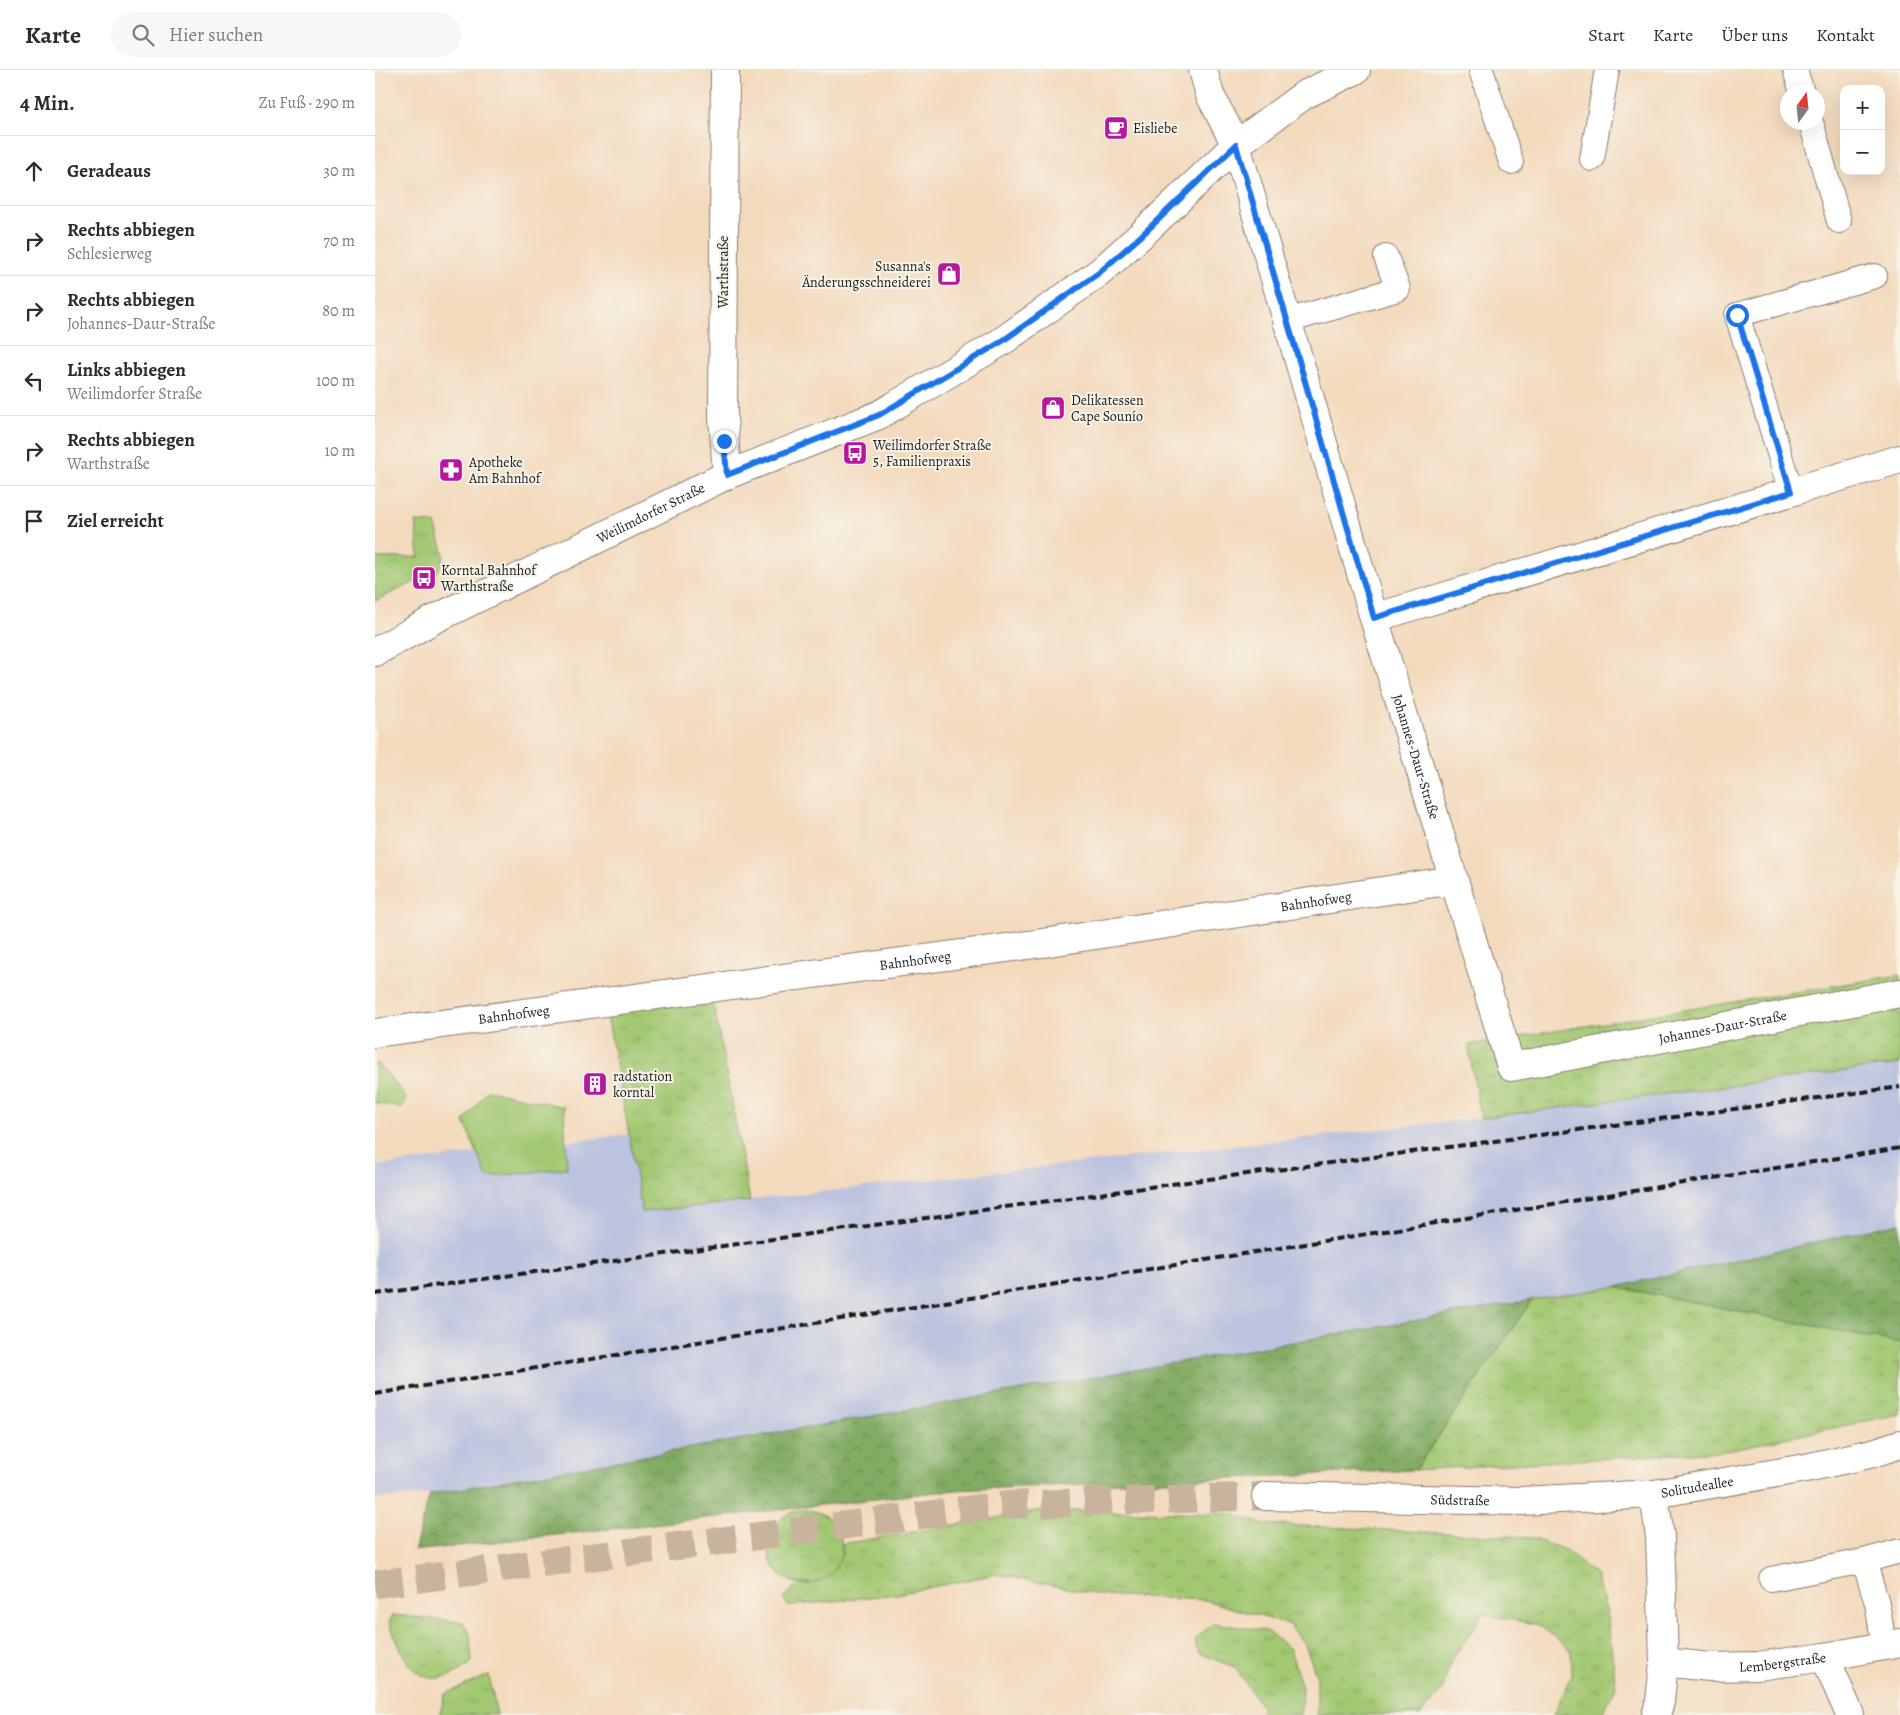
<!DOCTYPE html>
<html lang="de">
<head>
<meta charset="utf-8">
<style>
	:root { --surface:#fff; --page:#f7f7f7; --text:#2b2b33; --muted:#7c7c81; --line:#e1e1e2 }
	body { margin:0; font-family:Alegreya,serif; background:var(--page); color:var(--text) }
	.controls { position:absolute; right:15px; top:15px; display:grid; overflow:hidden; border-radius:10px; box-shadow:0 5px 20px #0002 }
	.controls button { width:45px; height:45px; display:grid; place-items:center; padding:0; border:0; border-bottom:1px solid var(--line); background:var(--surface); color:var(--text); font:25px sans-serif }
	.compass { position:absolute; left:1405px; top:15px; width:45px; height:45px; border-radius:50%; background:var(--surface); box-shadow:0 5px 20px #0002; rotate:15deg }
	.stop { position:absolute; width:15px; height:15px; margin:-11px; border:4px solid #1a73e8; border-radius:50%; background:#fff }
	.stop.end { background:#1a73e8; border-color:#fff; box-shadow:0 1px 5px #0008 }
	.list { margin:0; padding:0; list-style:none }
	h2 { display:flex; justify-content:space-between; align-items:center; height:65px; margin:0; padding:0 20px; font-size:21px }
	h2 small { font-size:16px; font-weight:400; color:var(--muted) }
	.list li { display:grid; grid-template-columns:32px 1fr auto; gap:15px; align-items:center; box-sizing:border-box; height:70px; padding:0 20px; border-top:1px solid var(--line) }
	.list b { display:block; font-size:19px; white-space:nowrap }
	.list p { margin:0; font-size:16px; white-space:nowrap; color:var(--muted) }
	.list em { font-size:16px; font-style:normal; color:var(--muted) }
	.icon { flex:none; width:28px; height:28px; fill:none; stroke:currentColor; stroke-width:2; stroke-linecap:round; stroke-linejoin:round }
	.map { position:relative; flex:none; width:1525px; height:1645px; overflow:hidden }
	header { display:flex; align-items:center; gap:30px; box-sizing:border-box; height:70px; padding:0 25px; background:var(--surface); border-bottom:1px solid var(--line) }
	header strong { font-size:24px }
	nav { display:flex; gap:28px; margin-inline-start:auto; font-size:18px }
	.search { width:350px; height:45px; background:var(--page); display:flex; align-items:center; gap:12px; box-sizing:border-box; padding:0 18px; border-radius:28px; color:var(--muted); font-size:19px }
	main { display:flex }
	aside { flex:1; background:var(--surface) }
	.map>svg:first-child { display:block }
	.railway { fill:#bcc3de }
	.grass { fill:url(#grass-tufts); stroke:#607247 }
	.forest { fill:url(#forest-crowns); stroke:#4f6440 }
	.park { fill:url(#park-crowns); stroke:#607247 }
	.garden { fill:#a3c872; stroke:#607247 }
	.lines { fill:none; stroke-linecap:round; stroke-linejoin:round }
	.secondary-tunnel { stroke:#c8b49d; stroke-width:28; stroke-dasharray:28 14; stroke-linecap:butt }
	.service-casing { stroke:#887b6c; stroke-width:26 }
	.minor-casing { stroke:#887b6c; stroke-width:30 }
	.secondary-casing { stroke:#887b6c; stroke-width:30 }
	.service { stroke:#fff; stroke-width:24 }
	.minor { stroke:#fff; stroke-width:28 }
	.secondary { stroke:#fff; stroke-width:28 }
	.rail { stroke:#1c1c1c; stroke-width:4; stroke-dasharray:8 4; stroke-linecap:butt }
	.route { stroke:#1a73e8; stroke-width:6 }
	.labels { text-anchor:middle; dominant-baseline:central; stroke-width:4; stroke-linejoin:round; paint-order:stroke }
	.poi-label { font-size:14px; fill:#1c1c1c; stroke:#f7f3e8; text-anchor:start }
	.street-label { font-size:14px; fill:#1c1c1c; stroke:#f7f3e8 }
</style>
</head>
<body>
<header>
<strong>Karte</strong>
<div class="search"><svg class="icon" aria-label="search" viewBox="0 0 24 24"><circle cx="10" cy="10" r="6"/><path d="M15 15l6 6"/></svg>Hier suchen</div>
<nav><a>Start</a><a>Karte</a><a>Über uns</a><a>Kontakt</a></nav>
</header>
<main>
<aside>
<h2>4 Min.<small>Zu Fuß · 290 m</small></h2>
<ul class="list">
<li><svg class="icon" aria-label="ahead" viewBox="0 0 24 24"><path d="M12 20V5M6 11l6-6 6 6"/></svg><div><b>Geradeaus</b></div><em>30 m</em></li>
<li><svg class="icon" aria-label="right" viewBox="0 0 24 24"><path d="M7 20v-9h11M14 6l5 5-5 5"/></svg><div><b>Rechts abbiegen</b><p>Schlesierweg</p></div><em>70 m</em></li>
<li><svg class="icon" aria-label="right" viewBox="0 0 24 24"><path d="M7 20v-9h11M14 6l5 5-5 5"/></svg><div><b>Rechts abbiegen</b><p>Johannes-Daur-Straße</p></div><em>80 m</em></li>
<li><svg class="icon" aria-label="left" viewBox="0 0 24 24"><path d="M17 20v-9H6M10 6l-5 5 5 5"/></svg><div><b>Links abbiegen</b><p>Weilimdorfer Straße</p></div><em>100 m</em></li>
<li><svg class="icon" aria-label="right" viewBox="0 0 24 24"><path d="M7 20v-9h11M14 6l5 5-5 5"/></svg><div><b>Rechts abbiegen</b><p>Warthstraße</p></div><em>10 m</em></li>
<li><svg class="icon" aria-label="arrive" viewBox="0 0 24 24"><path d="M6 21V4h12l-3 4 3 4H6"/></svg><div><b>Ziel erreicht</b></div></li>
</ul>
</aside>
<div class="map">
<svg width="1525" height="1645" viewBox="0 0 1525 1645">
	<defs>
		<pattern id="grass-tufts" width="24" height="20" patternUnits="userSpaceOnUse" patternTransform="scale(1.25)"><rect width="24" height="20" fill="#a3c872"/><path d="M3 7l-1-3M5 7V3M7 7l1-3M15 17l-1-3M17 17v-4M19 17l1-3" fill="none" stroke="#8cab62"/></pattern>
		<pattern id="forest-crowns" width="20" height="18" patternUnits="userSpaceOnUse" patternTransform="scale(1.25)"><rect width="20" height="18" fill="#82ac64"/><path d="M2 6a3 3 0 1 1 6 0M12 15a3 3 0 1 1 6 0" fill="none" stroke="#6a8b52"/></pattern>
		<pattern id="park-crowns" width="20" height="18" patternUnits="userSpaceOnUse" patternTransform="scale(1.25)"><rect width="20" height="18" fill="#a3c872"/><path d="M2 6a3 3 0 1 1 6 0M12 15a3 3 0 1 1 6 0" fill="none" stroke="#8cab62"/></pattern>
	</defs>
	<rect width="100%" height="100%" fill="#f7f3e8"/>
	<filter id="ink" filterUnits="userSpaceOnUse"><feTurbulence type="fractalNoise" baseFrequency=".02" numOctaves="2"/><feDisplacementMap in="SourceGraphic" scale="10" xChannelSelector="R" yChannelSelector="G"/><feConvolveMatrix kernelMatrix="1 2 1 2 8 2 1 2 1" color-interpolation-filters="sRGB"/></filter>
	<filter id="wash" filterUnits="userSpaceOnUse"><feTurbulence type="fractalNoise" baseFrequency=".0096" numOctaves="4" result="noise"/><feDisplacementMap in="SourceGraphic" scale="20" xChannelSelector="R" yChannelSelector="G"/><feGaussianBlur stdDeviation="1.12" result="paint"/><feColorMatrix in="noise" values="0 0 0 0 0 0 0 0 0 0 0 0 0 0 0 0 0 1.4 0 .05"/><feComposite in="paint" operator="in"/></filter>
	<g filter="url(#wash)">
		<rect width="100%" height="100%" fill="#f3dabd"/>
		<polygon class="railway" points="1525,994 1525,1153 1241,1217 1157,1230 55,1424 0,1429 0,1096 254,1064 267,1142 1106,1048"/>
		<g class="grass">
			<polygon points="41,452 60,453 69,485 63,501 0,531 0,488 44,487"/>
			<polygon points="1525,905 1525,994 1106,1048 1093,975"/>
			<polygon points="334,909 375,1131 267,1142 254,1064 231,940"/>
			<polygon points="1241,1217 1525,1273 1525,1344 1348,1381 1040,1400 1157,1230"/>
			<polygon points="666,1440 856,1444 888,1454 1153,1467 1188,1479 1222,1506 1232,1544 1241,1617 1226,1645 1178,1645 1197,1604 1196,1580 1164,1555 1108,1544 1076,1592 1067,1620 1045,1645 942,1645 942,1607 930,1575 915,1555 830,1530 725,1525 622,1504 522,1524 413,1536 408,1528 422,1514 435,1514 445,1511 467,1484 467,1474"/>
			<path d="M18,1545l70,7 7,13 2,27c-6,4 -13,10 -20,13 -39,16 -51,-25 -63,-53z"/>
			<polygon points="839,1553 892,1561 915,1579 928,1621 925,1645 884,1645 888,1639 861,1598 824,1583 819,1570"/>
			<polygon points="114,1605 122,1645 66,1645 65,1643 70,1624"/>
		</g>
		<g class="forest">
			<polygon points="1525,1153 1525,1273 1241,1217"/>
			<polygon points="1157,1230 1040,1400 580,1420 39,1481 55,1424"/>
		</g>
		<circle class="park" cx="430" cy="1477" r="37"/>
		<g class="garden">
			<path d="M0,993l5,2 24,29c3,7 2,10 -4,14l-25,-5z"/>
			<polygon points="113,1020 189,1037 192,1098 112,1107 89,1051"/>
		</g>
	</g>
	<g filter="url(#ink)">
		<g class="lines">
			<polyline class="secondary-tunnel" points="0,1514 631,1435 891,1426"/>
			<defs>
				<g id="service">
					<polyline points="1106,0 1136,92"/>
					<polyline points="1420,0 1427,22"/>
					<polyline points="1436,52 1464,151"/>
					<polyline points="1217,89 1232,0"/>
					<polyline points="912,251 1023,219 1011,187"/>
					<polyline points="1416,422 1362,245 1500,206"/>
					<polyline points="1489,1491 1525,1481"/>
					<polyline points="1396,1509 1489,1491 1502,1533 1509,1575"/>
				</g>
				<g id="minor">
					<polyline points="350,0 348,347 352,405"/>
					<path id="s1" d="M828,0l7,25 26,50 138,473 137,449 389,-74"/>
					<polyline points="999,548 1525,389"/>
					<path id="s2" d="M0,582l58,-32 294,-145 152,-60 122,-73 99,-70 40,-36 96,-91 68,-50 52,-25"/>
					<path id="s3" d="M0,963l668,-90 411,-63"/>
					<polyline points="1450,1587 1475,1645"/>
					<path id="s4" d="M1289,1592l46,5 48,-1 67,-9 75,-14"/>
				</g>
				<g id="secondary">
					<polyline points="1279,1424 1285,1467 1289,1592 1285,1632 1281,1645"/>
					<path id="s5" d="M891,1426l256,5 132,-7 152,-26 67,-15 27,-9"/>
				</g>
			</defs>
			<use href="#service" class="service-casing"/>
			<use href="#minor" class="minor-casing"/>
			<use href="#secondary" class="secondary-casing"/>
			<use href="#service" class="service"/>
			<use href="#minor" class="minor"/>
			<use href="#secondary" class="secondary"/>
			<g class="rail">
				<polyline points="0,1224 804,1113 1525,1017"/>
				<polyline points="0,1324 1525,1078"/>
			</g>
		</g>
	</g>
	<g class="lines" filter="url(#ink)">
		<polyline class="route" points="349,371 352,405 504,345 626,272 725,202 766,166 861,75 999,548 1416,422 1362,245"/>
	</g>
	<defs>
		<symbol id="cafe-square" viewBox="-11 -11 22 22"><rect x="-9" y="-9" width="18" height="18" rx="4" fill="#b5179e" stroke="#f7f3e8"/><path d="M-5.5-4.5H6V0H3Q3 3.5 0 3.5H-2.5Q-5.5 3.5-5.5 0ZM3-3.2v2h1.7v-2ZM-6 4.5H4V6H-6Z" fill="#fff"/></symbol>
		<symbol id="shop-square" viewBox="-11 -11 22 22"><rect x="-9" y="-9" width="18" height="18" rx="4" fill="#b5179e" stroke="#f7f3e8"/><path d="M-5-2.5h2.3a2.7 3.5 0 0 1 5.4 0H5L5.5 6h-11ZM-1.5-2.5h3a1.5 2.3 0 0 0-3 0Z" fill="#fff"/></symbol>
		<symbol id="bus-square" viewBox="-11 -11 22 22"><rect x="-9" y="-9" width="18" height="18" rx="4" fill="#b5179e" stroke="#f7f3e8"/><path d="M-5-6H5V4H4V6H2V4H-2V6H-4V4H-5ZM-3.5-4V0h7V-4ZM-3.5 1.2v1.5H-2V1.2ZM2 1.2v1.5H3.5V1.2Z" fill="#fff"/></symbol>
		<symbol id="pharmacy-square" viewBox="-11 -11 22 22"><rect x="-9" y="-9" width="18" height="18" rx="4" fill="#b5179e" stroke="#f7f3e8"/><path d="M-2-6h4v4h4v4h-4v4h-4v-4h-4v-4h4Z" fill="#fff"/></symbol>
		<symbol id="building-square" viewBox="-11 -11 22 22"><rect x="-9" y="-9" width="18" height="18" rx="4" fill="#b5179e" stroke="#f7f3e8"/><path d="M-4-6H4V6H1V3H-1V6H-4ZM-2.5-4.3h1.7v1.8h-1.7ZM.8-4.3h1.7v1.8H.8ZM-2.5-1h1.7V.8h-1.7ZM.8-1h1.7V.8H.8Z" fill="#fff"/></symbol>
	</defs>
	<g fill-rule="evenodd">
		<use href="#cafe-square" x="727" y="44" width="28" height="28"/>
		<use href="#shop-square" x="560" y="190" width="28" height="28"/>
		<use href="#shop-square" x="664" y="324" width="28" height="28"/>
		<use href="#bus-square" x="466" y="369" width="28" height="28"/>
		<use href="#pharmacy-square" x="62" y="386" width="28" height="28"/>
		<use href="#bus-square" x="35" y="494" width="28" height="28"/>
		<use href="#building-square" x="206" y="1000" width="28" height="28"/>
	</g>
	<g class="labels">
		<g class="poi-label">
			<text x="758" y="58">Eisliebe</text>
			<text x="556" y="196" text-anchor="end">Susanna's<tspan x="556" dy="16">Änderungsschneiderei</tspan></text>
			<text x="696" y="330">Delikatessen<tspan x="696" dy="16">Cape Sounío</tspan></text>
			<text x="498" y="375">Weilimdorfer Straße<tspan x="498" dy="16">5, Familienpraxis</tspan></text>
			<text x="94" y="392">Apotheke<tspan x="94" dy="16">Am Bahnhof</tspan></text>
			<text x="66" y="500">Korntal Bahnhof<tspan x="66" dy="16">Warthstraße</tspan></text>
			<text x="238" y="1006">radstation<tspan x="238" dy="16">korntal</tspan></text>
		</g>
		<g class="street-label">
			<text transform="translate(348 202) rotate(-90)">Warthstraße</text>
			<text stroke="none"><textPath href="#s2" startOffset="309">Weilimdorfer Straße</textPath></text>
			<text stroke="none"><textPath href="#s1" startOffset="720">Johannes-Daur-Straße</textPath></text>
			<text stroke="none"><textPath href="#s3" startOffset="950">Bahnhofweg</textPath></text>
			<text stroke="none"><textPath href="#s3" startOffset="545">Bahnhofweg</textPath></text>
			<text stroke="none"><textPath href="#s3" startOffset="140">Bahnhofweg</textPath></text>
			<text stroke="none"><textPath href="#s1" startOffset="1260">Johannes-Daur-Straße</textPath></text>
			<text stroke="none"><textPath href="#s5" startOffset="432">Solitudeallee</textPath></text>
			<text stroke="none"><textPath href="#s5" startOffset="194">Südstraße</textPath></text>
			<text stroke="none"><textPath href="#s4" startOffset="119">Lembergstraße</textPath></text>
		</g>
	</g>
</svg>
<div class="controls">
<button>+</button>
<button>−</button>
</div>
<svg class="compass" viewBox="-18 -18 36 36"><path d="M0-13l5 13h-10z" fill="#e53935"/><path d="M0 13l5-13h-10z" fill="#7c7c81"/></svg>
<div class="stop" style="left:1362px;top:245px"></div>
<div class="stop end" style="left:349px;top:371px"></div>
</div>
</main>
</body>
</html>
